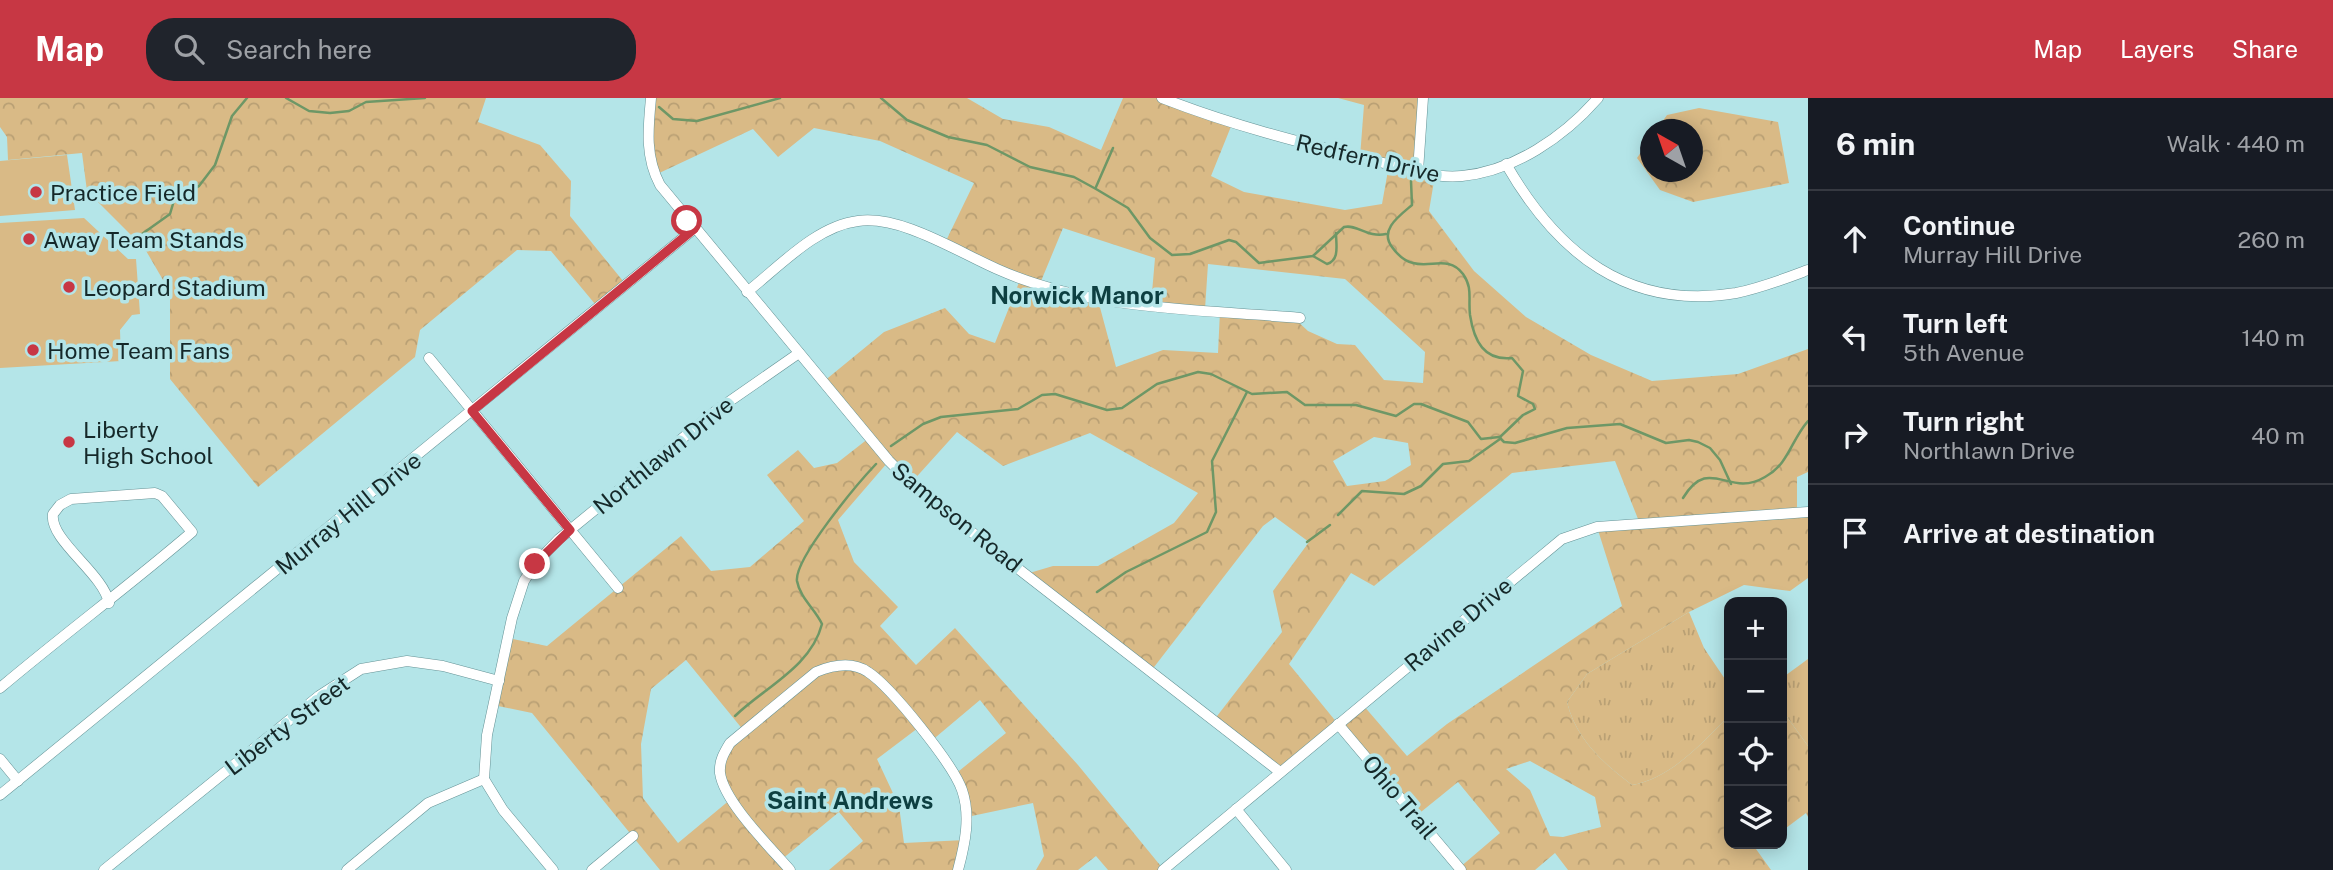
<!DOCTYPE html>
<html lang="en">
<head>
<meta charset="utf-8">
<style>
	:root { --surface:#171b24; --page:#20242c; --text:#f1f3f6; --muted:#9ea1a6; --line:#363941; --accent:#c73744 }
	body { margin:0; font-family:"Public Sans",sans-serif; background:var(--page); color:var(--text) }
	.controls { position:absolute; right:21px; bottom:21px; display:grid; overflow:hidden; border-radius:14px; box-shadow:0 4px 18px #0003 }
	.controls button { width:63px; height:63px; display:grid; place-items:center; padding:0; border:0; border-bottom:2px solid var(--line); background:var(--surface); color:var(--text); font:35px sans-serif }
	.compass { position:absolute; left:1640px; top:21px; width:63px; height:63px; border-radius:50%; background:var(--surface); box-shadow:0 4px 18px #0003; rotate:320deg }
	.stop { position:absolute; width:21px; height:21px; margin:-16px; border:5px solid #c73744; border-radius:50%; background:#fff }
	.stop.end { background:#c73744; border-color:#fff; box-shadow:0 2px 7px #0008 }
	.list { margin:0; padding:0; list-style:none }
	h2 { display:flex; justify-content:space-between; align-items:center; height:91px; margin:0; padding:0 28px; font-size:30px }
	h2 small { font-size:23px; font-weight:400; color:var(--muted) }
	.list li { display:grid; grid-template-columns:46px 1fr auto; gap:21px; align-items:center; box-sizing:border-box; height:98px; padding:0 28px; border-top:2px solid var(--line) }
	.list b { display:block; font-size:26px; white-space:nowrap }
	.list p { margin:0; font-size:23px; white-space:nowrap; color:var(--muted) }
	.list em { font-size:23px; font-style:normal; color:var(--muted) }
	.icon { flex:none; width:38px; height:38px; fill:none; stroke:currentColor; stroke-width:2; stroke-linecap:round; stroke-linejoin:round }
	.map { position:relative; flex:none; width:1808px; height:772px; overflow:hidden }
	header { display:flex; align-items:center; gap:42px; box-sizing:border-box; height:98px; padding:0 35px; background:var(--accent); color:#fff }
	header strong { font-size:33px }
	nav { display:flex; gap:38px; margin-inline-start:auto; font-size:24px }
	.search { width:490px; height:63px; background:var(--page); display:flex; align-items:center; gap:18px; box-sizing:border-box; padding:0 24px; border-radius:28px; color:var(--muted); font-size:26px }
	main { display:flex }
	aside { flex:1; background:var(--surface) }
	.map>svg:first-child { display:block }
	.grass { fill:url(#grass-tufts) }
	.forest { fill:url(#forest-crowns); fill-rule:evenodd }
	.pitch { fill:#d9ba86 }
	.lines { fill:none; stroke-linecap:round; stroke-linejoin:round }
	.stream { stroke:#6e9766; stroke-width:2.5 }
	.minor-casing { stroke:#659396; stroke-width:11 }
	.minor { stroke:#fff; stroke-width:10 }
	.route { stroke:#c73744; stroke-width:9 }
	.poi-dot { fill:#c73744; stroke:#b4e5e8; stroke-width:2.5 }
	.labels { text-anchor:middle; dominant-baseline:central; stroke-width:7; stroke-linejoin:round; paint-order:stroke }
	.street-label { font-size:23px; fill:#152829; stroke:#b4e5e8 }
	.poi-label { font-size:23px; fill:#152829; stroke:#b4e5e8; text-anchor:start }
	.neighbourhood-label { font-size:24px; font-weight:bold; fill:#0d3f41; stroke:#b4e5e8 }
</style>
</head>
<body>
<header>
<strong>Map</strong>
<div class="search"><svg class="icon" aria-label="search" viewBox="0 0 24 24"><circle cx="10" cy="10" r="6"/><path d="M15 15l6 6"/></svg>Search here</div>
<nav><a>Map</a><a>Layers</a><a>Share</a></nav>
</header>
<main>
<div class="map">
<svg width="1808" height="772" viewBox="0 0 1808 772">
	<defs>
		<pattern id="grass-tufts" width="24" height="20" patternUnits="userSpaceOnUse" patternTransform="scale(1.75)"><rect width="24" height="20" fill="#d9ba86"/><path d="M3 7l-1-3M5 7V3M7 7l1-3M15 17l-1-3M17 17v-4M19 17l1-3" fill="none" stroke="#b9a074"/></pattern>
		<pattern id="forest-crowns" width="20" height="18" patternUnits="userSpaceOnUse" patternTransform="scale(1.75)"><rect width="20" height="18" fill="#d9ba86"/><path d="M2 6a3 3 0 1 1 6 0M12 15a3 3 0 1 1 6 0" fill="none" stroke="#b9a074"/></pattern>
	</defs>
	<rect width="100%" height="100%" fill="#b4e5e8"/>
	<g class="grass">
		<path d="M1689,514l15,36 25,37v31c-27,27 -59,63 -97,69 -30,-23 -56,-46 -65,-83l20,-28z"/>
		<polygon points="1808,561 1808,648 1782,612 1782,580"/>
	</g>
	<g class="forest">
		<polygon points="0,0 486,0 478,24 540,47 571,83 570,118 623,183 595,206 551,153 517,152 420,232 415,259 258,389 170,281 170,194 145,151 87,93 82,55 8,62 7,39 0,29"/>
		<path d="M651,0h316l36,21 46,8 52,23 22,-52h39l70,26 -21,52 33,16 101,18 37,-6 7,-39 -29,-8 4,-52 -26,-7h85l-5,73 17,4 -6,36 45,60 52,46 65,38 61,26 86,-7 70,-25v123l-11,5v35h11v66l-18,13 -46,-6 -55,27 -102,62 -20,28c9,37 35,60 65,83 38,-6 70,-42 97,-69v128h34l-7,5 15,21h-203l-13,-17 -20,17h-74l-2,-2 41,-35 -42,-51 -42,34 -78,-91 -58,47 -66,-52 68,-88 -9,-41 36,-49 -34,-25 -12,9 -112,145 -125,-97 27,-8h45l76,-43 24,-30 -108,-60 -87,33 -46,-34 -46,51 -23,-21 -50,58 16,42 44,45 -18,19 36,39 39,-37 123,137 86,105h-56l-12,-14 -18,14h-42l8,-14 -11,-53 -66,14 -13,-42 52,-42 -26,-33 -50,42 -12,-14 -41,31 22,47 5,37 61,-3 -7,30h-129l34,-29 -24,-29 -58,48 9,10h-130l-128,-157 -39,-8 15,-67 39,8 134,-110 30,35 39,-4 54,-46 -37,-46 31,-25 16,18 23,-5 32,-25 -46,-56 61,-50 61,-24 24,26 26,9 25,-63 -76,-35 30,-62 -94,-42 -66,-13 -36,29 -25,-28 -98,46zM1063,130l92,30 -4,46 54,5 3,-45 137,15 80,73 -2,31 -39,-3 -29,-35 -18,-1 -29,-13 -14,-13 -74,-7 -2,42 -55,-3 -47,17 -18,-67 -59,-14zM1374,339l34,6 3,22 -26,16 -38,5 -14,-25zM1615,363l25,63 -43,3 25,79 -175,118 -40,32 -44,-51 -25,19 -49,-60 62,-91 23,13 138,-113zM686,562l58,71 -23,28 10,40 -53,44 -35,-45 -2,-54 10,-55zM1530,663l65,36 6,30 -38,10 -13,-1 -20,-46 -24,-21z"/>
		<polygon points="1699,10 1778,24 1789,85 1693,104 1660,92 1637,60 1650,41 1650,74 1692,74 1692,32 1657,31 1667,17"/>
		<polygon points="1782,612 1808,648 1808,719 1806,715 1782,733"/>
	</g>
	<g class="pitch">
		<polygon points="67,57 75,112 0,118 0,63"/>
		<polygon points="84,120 128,161 136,161 140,216 132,217 120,232 121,263 0,270 0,125"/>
	</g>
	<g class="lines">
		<g class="stream">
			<polyline points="286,0 309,13 330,15 349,13 366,4 425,0"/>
			<path d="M881,0l26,22 41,17 39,8 43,22 44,10 22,12 32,19 22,30 22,17 18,-1 39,-14 7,2 23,21 54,-7 31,-29c14,-3 23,11 42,7"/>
			<polyline points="659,9 673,21 697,23 780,0"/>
			<path d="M1411,83l1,24c-13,11 -33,25 -20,42 5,7 12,14 21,16 18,5 36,-8 50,11 10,14 5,25 7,41 4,26 14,46 42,43l11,13 -5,25 15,8 2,5 -12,6 -23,22"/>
			<polyline points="1096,89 1113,50"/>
			<polyline points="135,141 170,116 175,99 199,88 215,67 232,18 247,0"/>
			<path d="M1313,158l14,8c13,-4 9,-19 9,-31"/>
			<polyline points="891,348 923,326 941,319 1018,311 1042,297 1055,296 1107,312 1122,310 1157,286 1198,274 1211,276 1252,296 1287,294 1305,307 1356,307 1396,318 1414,306 1421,306 1468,324 1481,341 1499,339 1504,344 1515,345 1567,330 1620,326 1666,345 1689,342 1698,344 1710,350 1720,362 1731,386"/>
			<path d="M1683,400c27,-44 45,1 82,-21 24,-13 26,-37 43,-56"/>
			<polyline points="1338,417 1362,393 1404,396 1421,388 1443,366 1469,363 1500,341"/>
			<polyline points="1307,444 1330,427"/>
			<polyline points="1097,494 1126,474 1207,434 1216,414 1212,363 1247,294"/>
			<path d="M735,618c30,-29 76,-49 87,-92 -7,-15 -22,-26 -25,-43 -3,-22 61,-98 79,-117"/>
		</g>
		<defs>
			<g id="minor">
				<path d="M651,0c-3,31 -6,59 9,87l229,276 22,22 78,63 291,226"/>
				<path d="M1162,0c69,27 139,45 210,62 28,7 60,19 90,16 52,-5 102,-39 136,-78"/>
				<path d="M1506,66c51,89 122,147 230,129 25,-5 48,-14 72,-23"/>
				<polyline points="1418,73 1423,0"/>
				<path d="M747,194c32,-25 69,-66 111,-71 43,-6 100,31 139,48 94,42 203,40 303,49"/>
				<polyline points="429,260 618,490"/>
				<path d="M0,590c64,-54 129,-102 192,-156l-30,-36 -7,-3 -84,6 -11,6 -7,9c-4,26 50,59 56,89"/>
				<polyline points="1338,626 1461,772"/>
				<polyline points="0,661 18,683"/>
				<polyline points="0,697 694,131"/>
				<polyline points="1236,711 1286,772"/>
				<polyline points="104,772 319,598 361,571 407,563 443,568 499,583"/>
				<polyline points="347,772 428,705 484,681"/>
				<polyline points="553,772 503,712 484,681 487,637 512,520 524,483 535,466 559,441 717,312 799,255"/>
				<polyline points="592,772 633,738"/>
				<path d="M790,772c-20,-23 -66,-68 -70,-97 -1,-12 4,-20 10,-30l86,-71c17,-7 36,-11 52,0 23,15 85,92 94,118 9,26 3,54 -4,80"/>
				<polyline points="1163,772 1562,441 1597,429 1808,414"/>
			</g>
		</defs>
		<use href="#minor" class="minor-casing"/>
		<use href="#minor" class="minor"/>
	</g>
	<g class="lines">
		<polyline class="route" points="535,466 570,432 472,313 694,131 687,123"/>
	</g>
	<g class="poi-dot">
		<circle cx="36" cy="94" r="7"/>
		<circle cx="29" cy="141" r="7"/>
		<circle cx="69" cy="189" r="7"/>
		<circle cx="33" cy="252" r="7"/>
		<circle cx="69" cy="344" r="7"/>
	</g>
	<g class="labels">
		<g class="street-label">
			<text transform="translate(1368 60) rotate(13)">Redfern Drive</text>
			<text transform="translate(663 357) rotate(-39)">Northlawn Drive</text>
			<text transform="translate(348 415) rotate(-39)">Murray Hill Drive</text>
			<text transform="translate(957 419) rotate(39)">Sampson Road</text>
			<text transform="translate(1458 526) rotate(-40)">Ravine Drive</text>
			<text transform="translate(287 627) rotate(-37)">Liberty Street</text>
			<text transform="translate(1400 699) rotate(50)">Ohio Trail</text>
		</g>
		<g class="poi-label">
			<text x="50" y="94">Practice Field</text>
			<text x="43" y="141">Away Team Stands</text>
			<text x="83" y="189">Leopard Stadium</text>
			<text x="47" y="252">Home Team Fans</text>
			<text x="83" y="331">Liberty<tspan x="83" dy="26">High School</tspan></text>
		</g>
		<g class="neighbourhood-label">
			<text x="1077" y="197">Norwick Manor</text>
			<text x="850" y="702">Saint Andrews</text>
		</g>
	</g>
</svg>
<div class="controls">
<button>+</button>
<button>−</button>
<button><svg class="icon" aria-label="locate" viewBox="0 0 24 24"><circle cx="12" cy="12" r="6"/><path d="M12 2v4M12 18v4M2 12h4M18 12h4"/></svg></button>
<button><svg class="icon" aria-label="layers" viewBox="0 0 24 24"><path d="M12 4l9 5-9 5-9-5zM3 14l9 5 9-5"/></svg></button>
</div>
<svg class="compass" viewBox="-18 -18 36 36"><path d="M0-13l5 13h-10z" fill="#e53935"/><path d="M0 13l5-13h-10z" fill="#9ea1a6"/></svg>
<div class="stop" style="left:687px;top:123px"></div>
<div class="stop end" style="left:535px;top:466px"></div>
</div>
<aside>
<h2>6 min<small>Walk · 440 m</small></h2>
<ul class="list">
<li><svg class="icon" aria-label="ahead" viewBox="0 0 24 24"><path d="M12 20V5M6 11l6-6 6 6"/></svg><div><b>Continue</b><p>Murray Hill Drive</p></div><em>260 m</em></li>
<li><svg class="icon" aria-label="left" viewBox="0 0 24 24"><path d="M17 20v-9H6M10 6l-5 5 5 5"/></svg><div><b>Turn left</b><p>5th Avenue</p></div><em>140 m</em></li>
<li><svg class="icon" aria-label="right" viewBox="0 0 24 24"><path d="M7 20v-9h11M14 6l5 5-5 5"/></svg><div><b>Turn right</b><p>Northlawn Drive</p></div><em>40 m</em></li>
<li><svg class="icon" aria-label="arrive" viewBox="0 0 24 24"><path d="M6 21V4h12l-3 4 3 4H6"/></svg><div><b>Arrive at destination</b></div></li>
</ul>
</aside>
</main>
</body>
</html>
